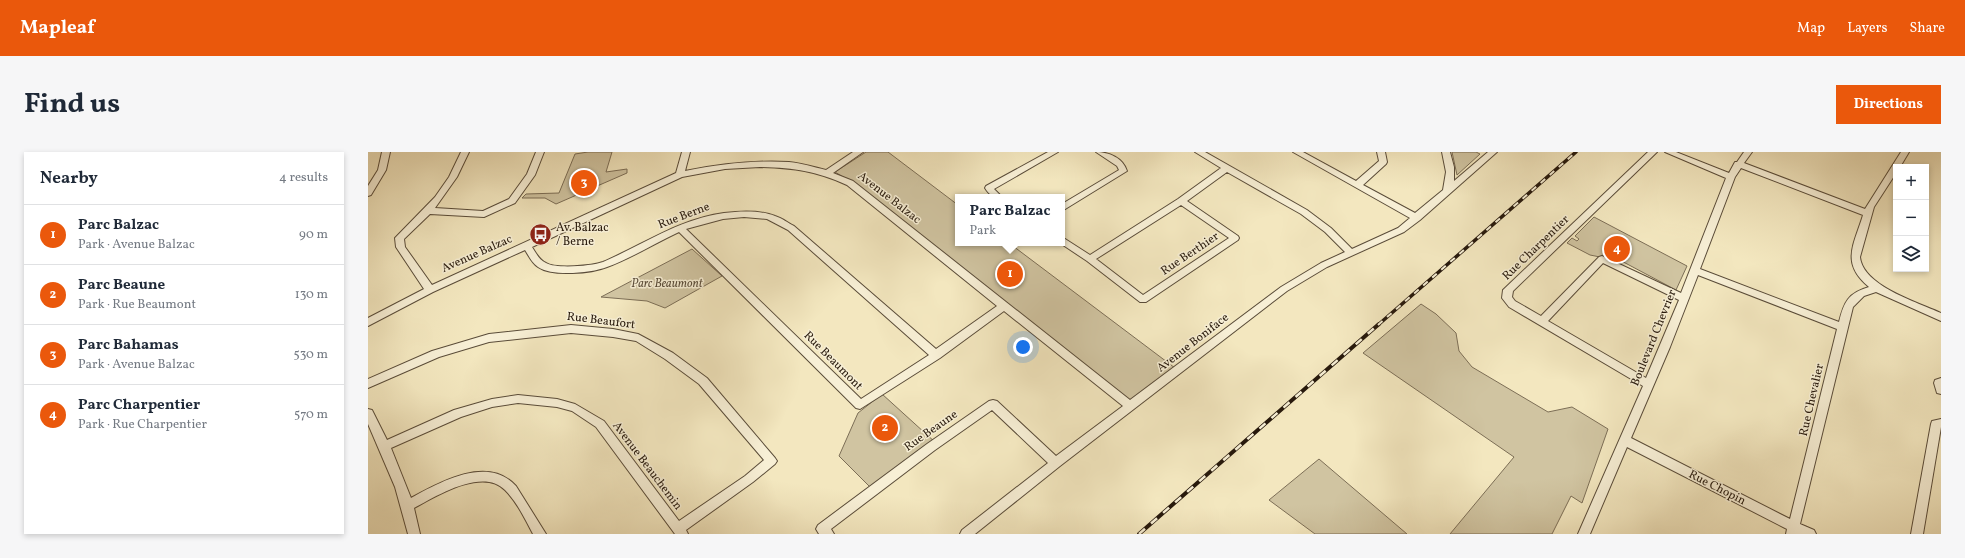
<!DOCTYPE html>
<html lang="en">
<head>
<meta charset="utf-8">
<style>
	:root { --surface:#fff; --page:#f6f6f7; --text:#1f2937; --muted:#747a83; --line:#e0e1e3; --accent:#ea580c }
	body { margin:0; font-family:Vollkorn,serif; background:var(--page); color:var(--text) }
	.controls { position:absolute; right:12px; top:12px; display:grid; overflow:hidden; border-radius:0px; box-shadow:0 2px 6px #0003 }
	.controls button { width:36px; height:36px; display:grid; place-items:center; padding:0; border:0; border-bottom:1px solid var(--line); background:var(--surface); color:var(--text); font:20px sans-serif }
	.you { position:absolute; left:655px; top:195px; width:14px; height:14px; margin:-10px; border:3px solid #fff; border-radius:50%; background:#1a73e8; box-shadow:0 0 0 6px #1a73e833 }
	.badge { display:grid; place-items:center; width:26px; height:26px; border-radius:50%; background:var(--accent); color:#fff; font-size:13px; font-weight:700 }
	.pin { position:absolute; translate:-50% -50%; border:2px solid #fff; box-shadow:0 1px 4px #0006 }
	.popup { position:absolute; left:587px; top:42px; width:110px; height:52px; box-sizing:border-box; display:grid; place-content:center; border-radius:0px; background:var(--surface); filter:drop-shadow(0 1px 3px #0005); font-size:13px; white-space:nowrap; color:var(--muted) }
	.popup b { font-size:15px; color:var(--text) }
	.popup::after { content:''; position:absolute; left:50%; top:100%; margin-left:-8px; border:8px solid transparent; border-top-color:var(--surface) }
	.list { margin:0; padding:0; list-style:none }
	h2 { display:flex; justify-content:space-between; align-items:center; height:52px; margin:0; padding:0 16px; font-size:17px }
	h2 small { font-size:13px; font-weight:400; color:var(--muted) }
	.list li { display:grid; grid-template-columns:26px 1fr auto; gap:12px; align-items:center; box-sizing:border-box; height:60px; padding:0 16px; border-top:1px solid var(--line) }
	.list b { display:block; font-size:15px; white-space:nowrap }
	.list p { margin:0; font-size:13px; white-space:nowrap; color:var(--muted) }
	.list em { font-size:13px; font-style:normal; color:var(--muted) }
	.icon { flex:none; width:22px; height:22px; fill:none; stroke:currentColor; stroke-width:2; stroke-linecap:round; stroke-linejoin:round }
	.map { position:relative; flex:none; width:1573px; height:382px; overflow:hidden; border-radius:0px }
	header { display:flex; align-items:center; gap:24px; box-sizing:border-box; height:56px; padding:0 20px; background:var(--accent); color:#fff }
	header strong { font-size:19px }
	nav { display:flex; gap:22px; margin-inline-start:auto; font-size:14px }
	.intro { display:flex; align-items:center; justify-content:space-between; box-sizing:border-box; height:96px; padding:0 24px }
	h1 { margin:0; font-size:28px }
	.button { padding:10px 18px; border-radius:0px; background:var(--accent); color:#fff; font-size:14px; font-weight:700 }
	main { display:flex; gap:24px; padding:0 24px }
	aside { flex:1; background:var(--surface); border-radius:0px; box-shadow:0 2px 6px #0003 }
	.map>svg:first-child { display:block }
	.green { fill:#d0c4a1; stroke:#7c6e56 }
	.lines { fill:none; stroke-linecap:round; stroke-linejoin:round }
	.minor-casing { stroke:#5a4c39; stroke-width:2 }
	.minor { fill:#f7efd5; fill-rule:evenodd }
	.rail-far1-casing { stroke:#27190c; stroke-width:3.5 }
	.rail-casing { stroke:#27190c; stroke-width:4 }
	.rail-far1 { stroke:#f7efd5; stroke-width:2; stroke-dasharray:6; stroke-linecap:butt }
	.rail { stroke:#f7efd5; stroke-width:2.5; stroke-dasharray:8; stroke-linecap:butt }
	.labels { text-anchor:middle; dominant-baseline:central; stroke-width:3; stroke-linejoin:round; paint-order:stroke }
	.street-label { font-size:12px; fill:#27190c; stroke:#f7efd5 }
	.poi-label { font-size:12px; fill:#27190c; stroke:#f7efd5; text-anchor:start }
	.park-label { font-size:12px; font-style:italic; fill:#5a4c39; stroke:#f7efd5 }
</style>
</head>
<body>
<header>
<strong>Mapleaf</strong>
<nav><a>Map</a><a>Layers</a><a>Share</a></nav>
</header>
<div class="intro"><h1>Find us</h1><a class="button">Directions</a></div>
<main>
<aside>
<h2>Nearby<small>4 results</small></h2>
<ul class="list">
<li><span class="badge">1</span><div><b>Parc Balzac</b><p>Park · Avenue Balzac</p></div><em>90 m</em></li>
<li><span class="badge">2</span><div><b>Parc Beaune</b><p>Park · Rue Beaumont</p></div><em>130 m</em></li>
<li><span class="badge">3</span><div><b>Parc Bahamas</b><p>Park · Avenue Balzac</p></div><em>530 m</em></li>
<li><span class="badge">4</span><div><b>Parc Charpentier</b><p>Park · Rue Charpentier</p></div><em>570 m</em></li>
</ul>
</aside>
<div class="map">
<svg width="1573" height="382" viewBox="0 0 1573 382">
	<rect width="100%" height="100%" fill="#f3e7bf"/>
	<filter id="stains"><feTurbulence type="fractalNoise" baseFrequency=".005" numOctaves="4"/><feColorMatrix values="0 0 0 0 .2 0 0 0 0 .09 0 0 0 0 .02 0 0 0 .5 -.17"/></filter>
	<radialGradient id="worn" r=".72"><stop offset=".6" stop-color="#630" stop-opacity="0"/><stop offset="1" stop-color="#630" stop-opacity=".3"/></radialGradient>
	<g class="green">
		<polygon points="220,0 244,0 238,20 259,17 259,21 188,52 177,46 154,46 158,42 191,41 207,2"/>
		<polygon points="498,0 520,0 590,53 590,91 641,91 807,216 764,250 482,29 467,20"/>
		<polygon points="1084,0 1108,0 1112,2 1089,23"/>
		<polygon points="1226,65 1319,114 1308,138 1246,105 1242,107 1222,103 1199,91 1204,86 1209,89 1211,87 1207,84"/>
		<polygon points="324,97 354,124 297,156 279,149 233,145"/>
		<polygon points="1053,152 1068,162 1088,181 1091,199 1104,215 1180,260 1204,255 1240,277 1214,351 1203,344 1184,382 1082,382 1146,305 995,201"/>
		<polygon points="514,242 568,291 504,337 471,304 490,261"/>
		<polygon points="951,307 1039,382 947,382 901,348"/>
	</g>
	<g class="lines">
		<defs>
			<g id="minor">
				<polygon points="14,0 22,0 18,18 3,43 0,44 0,34 10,18"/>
				<path d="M93,0h8l-12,25 -22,31 48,3 26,-12 18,-25 9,-22h8l-9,23 -20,28 -31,14 -54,-3 -26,25 1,8 27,38 244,-112 6,-21h8l-5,19c35,-7 69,-11 104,-9 12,1 25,5 37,8l27,-18h10l-30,21 20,8 277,219 151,-113 40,-24 24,-11 -20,-20 -24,-18 -74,-42 -40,29 51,35 1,2 -1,2 -92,62h-6l-53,-41 -27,-18h2v-6l28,18 88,-56 43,-31 -26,-16h10l102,58 24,18 21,21 46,-21 12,-10 -117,-66h10l53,29 23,-20 -2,-9h8l2,10 -1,2 -23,21 52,28 28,-23 3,-18 -4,-20h8l4,15v14l34,-29h9l-77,68 -16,12 -77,35 -40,24 -227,175 -85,68h-15l2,-4 86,-67 -56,-53 -57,40 -104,79 3,5h-15l-3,-5 2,-4 109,-81 62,-43 4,-1 4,1 59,55 67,-50 -119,-95 -64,47 -80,51 -4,-1 -177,-176c-24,11 -47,26 -72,35 -15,6 -55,10 -69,0 -6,-4 -9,-11 -13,-17l-92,42 -65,34v-8l56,-29 -28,-42 -1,-9 40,-41 14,-20zM392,15c34,1 56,4 87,18l150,121 -61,43 -142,-123c-6,-3 -12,-8 -19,-10 -15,-6 -35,-5 -51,-3 -45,6 -81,32 -121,49 -11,4 -47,7 -57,1 -7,-3 -10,-10 -14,-16l150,-70 43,-8zM813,53l48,33 -86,57 -47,-36zM376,65l23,2 21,11 141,125 -68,44 -175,-170 37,-10z"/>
				<path d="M680,0h10l-64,37 8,8c-9,0 -12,-1 -17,-9l1,-2z"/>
				<path d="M728,0c13,0 27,6 31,19l-65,40v-7l57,-34 -2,-4z"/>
				<path d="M1280,0h9l-144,139 -1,6 3,4 26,15 58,-59 3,-1 79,37 45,-115 -61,-26h11l53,21 6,-11h2l7,-10h8l-8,11 121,46 36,-57h8l-9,15h-4v6l-22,34 -14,50c3,29 57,45 81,56v8l-65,-29 -12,4 -11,11 -53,217 14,6 2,4h-30l1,-5 -160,-82 -37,87h-12l65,-148 -134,-79 -7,-9 1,-8zM1373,16l122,47c-9,30 -23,48 6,72 -21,6 -25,15 -30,35l-139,-53 35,-92zM1235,111l76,37 -33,78 -98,-57zM1330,123l139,54 -47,190 -159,-81 39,-91z"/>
				<path d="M203,173l42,4 25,5 35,19 34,25 68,80 2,3 -2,3 -22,18 -67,48 2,4h-13l-79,-107 -24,-16 -15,-4 -39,-4 -26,4 -31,10 -70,31 20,50c29,-16 77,-43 105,-12l30,48h-13c-8,-15 -16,-32 -28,-44 -22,-23 -69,6 -91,18l6,26h-12l-13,-47 -27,-63v-15l4,1 15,30 67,-30 38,-11 26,-4 39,4 18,5 29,17 75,100 66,-45 19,-16 -65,-76 -34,-25 -29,-18 -23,-4 -42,-4 -82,9 -50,15 -71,31v-9l64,-28 57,-17z"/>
				<polygon points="1573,226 1573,242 1569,241 1566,231 1567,228"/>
				<polygon points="1573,267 1573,275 1555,382 1543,382 1563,272 1564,269"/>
			</g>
		</defs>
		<use href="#minor" class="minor-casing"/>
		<use href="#minor" class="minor"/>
		<defs>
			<polyline id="rail-far1" points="1010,173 1208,0"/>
			<polyline id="rail" points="771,382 1011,172"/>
		</defs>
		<use href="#rail-far1" class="rail-far1-casing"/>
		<use href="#rail" class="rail-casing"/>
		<use href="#rail-far1" class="rail-far1"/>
		<use href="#rail" class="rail"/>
	</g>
	<defs>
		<symbol id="bus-disc" viewBox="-11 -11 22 22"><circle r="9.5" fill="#8f2418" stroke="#f7efd5"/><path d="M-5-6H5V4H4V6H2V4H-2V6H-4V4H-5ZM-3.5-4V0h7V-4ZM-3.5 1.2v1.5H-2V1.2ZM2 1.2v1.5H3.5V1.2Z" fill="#fff"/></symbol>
	</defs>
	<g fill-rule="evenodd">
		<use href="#bus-disc" x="160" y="70" width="25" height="25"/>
	</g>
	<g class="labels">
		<g class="street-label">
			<text transform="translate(521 46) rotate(38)">Avenue Balzac</text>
			<text transform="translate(316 64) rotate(-21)">Rue Berne</text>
			<text transform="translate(1168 96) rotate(-44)">Rue Charpentier</text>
			<text transform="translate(109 102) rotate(-24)">Avenue Balzac</text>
			<text transform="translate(822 102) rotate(-34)">Rue Berthier</text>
			<text transform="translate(233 169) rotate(7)">Rue Beaufort</text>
			<text transform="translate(1286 186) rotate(-68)">Boulevard Chevrier</text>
			<text transform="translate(825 191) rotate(-38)">Avenue Boniface</text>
			<text transform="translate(465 209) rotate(45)">Rue Beaumont</text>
			<text transform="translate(1444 248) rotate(-77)">Rue Chevalier</text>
			<text transform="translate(563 279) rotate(-35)">Rue Beaune</text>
			<text transform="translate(279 314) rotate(53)">Avenue Beauchemin</text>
			<text transform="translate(1349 336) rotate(27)">Rue Chopin</text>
		</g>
		<g class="poi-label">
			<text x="188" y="76">Av. Balzac<tspan x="188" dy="14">/ Berne</tspan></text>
		</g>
		<g class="park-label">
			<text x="299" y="132">Parc Beaumont</text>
		</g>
	</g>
	<rect width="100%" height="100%" filter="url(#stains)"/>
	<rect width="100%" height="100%" fill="url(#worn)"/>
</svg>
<div class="controls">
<button>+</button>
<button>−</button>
<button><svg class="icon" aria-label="layers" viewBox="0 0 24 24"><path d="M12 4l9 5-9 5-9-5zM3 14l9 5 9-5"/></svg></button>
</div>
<div class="you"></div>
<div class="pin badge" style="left:642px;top:122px">1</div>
<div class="popup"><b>Parc Balzac</b>Park</div>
<div class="pin badge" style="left:517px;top:276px">2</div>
<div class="pin badge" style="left:216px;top:31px">3</div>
<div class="pin badge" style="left:1249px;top:97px">4</div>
</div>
</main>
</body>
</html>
